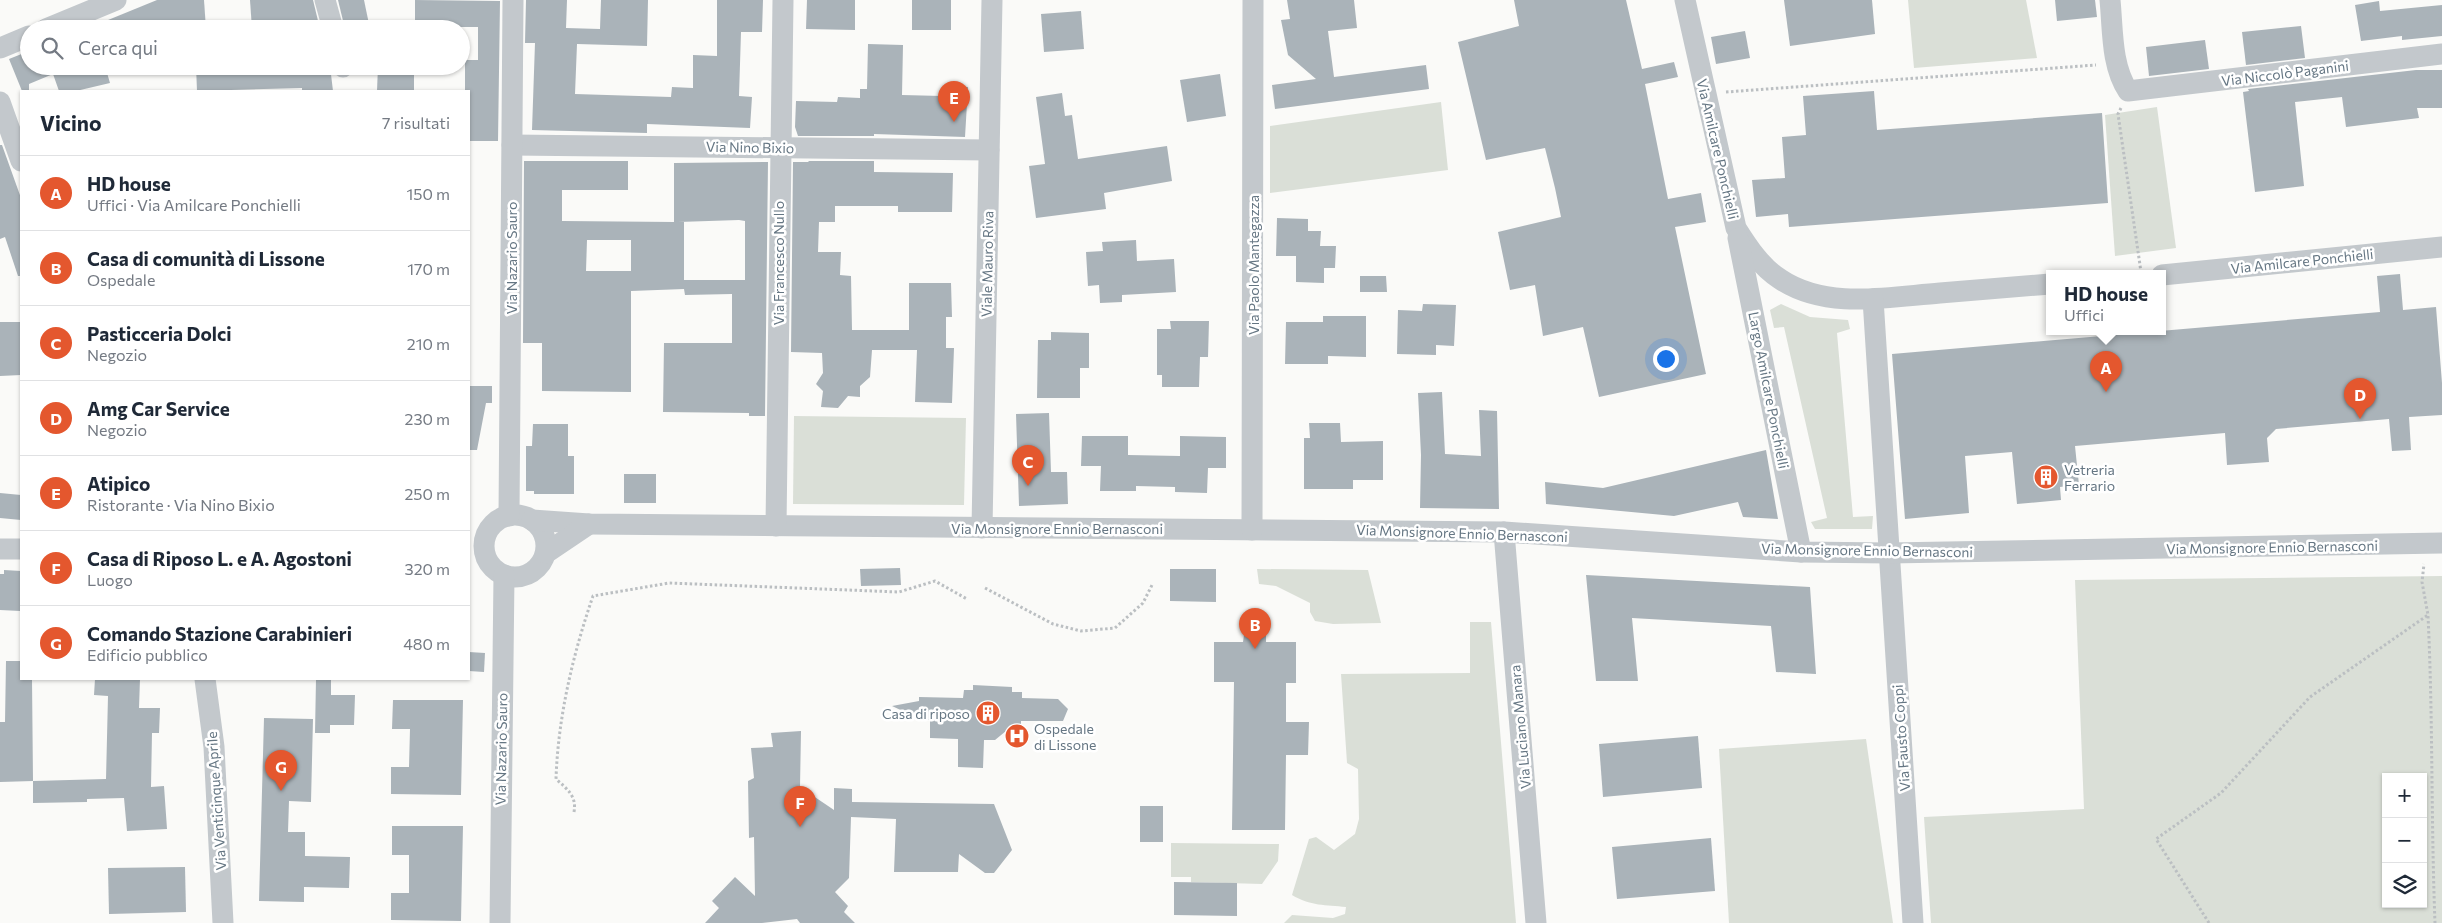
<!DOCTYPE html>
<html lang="it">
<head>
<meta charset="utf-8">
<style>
	:root { --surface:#fff; --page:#f6f6f7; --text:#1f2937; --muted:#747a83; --line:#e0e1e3; --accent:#e4572e }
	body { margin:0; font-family:Commissioner,sans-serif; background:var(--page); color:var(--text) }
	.controls { position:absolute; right:15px; bottom:15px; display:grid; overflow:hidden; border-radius:0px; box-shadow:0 1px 4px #0004 }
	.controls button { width:45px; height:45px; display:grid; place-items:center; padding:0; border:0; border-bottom:1px solid var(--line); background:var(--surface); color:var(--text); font:25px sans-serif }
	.you { position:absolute; left:1665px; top:358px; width:18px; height:18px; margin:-12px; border:4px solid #fff; border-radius:50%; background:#1a73e8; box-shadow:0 0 0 8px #1a73e833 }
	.badge { display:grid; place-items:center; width:32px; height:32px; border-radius:50%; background:var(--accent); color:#fff; font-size:16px; font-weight:700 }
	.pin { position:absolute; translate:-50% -41px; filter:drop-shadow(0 1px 2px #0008) }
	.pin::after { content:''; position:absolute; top:26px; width:18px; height:15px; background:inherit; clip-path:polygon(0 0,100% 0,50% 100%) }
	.popup { position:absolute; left:2046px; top:270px; width:120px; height:65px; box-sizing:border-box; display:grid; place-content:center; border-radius:0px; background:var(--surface); filter:drop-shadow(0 1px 4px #0005); font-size:16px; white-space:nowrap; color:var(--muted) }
	.popup b { font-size:19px; color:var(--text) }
	.popup::after { content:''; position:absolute; left:50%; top:100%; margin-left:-10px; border:10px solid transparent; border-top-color:var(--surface) }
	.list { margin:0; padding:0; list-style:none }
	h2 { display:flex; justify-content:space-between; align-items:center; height:65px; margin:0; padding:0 20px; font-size:21px }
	h2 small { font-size:16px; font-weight:400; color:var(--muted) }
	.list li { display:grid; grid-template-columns:32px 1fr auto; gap:15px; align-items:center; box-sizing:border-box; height:75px; padding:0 20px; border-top:1px solid var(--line) }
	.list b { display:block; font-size:19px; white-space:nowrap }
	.list p { margin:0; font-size:16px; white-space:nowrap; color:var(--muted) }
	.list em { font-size:16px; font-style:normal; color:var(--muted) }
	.icon { flex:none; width:28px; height:28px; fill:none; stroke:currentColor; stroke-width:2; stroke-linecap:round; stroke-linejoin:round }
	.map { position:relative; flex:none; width:2442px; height:923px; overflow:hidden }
	.search { position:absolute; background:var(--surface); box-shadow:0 1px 4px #0004; left:20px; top:20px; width:450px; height:55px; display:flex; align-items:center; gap:12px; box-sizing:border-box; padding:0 18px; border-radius:28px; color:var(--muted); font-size:19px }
	.panel { position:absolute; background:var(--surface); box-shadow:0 1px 4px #0004; left:20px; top:90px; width:450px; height:590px; border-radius:0px }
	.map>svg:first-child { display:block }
	.green { fill:#dadfd7; fill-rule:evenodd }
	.building { fill:#aab3b9; fill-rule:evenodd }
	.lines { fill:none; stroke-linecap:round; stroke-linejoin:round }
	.path { stroke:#bbbfc2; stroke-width:3; stroke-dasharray:2.5 2.5; stroke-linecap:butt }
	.street { stroke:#c3c8cc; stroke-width:21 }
	.labels { text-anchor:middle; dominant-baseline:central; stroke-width:5; stroke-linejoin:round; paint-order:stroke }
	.street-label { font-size:14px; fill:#657683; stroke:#fff }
	.poi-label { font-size:14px; fill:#657683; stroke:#fff; text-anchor:start }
</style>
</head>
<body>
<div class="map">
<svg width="2442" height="923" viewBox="0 0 2442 923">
	<rect width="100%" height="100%" fill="#fafaf8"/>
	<g class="green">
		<polygon points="1908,0 2026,0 2037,58 1914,68"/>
		<polygon points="1441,102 1448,170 1270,193 1270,126"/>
		<polygon points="2157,107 2176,248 2115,256 2105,115"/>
		<polygon points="1781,304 1810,317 1848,320 1850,329 1837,333 1853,517 1873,516 1872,529 1815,529 1811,522 1827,518 1784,327 1774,328 1770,310"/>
		<polygon points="794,416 966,418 964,505 793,504"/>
		<polygon points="1257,569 1368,570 1381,623 1333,624 1315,621 1310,612 1310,603 1276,586 1259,584"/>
		<path d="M2442,576v347h-511l-7,-106 160,-8 -9,-229zM2386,777h37v127h-37z"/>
		<path d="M1470,622h21l25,301h-232l8,-8 41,3 12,-4 1,-7c-20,-2 -36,-1 -54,-12l17,-56 7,-2 18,13 21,-16 4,-15 -1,-50 -11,-6 -6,-89 129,-1z"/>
		<polygon points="1866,739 1893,923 1729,923 1719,749"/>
		<polygon points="1171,843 1279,844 1278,861 1262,884 1191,882 1191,877 1171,877"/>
	</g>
	<g class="building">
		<polygon points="157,0 204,0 206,29 86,29"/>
		<polygon points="250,0 313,0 320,29 252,29"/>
		<polygon points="338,0 364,0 370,29 345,29"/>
		<polygon points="415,0 500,1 498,141 469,141 469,91 465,91 465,60 478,60 478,27 415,27"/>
		<polygon points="526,0 567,0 566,28 600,29 601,0 648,0 647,46 577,44 575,94 671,97 672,87 693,88 693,55 717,56 717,0 763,0 762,32 741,32 739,96 752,97 750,128 647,124 647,133 532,130 535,43 525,43"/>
		<polygon points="807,0 855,0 855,30 806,29"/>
		<rect x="912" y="0" width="39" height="30"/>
		<polygon points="1287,0 1354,0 1357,28 1328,31 1334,77 1426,65 1429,89 1275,109 1272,85 1316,79 1288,55 1281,20 1290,19"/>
		<polygon points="1514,0 1626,0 1642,69 1674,62 1678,77 1645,84 1668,199 1701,193 1706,222 1675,227 1706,374 1599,397 1583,327 1543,336 1535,285 1510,290 1498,232 1561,217 1555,188 1545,148 1486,160 1458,42 1519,26"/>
		<polygon points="1784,0 1872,0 1875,34 1790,46"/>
		<polygon points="2055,0 2095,0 2097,17 2057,21"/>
		<polygon points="2379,1 2380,11 2442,5 2442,36 2402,40 2402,36 2361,41 2355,5"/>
		<polygon points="1081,11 1084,49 1044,52 1041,14"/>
		<polygon points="2301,26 2305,58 2246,65 2242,32"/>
		<polygon points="1745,31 1750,58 1716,64 1711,37"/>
		<polygon points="2205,40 2209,69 2149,76 2146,47"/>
		<polygon points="868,44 903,45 902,95 942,96 943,86 968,87 965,137 874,134 874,136 798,136 795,127 796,101 837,102 838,97 860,98 860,89 867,89"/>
		<polygon points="29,51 29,66 105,66 110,83 76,91 59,91 53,74 29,84 29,91 22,91 9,59"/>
		<polygon points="196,66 256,66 256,70 330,66 333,91 302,91 302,88 197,91"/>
		<polygon points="378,66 414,66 414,91 377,91"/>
		<polygon points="2416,70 2442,70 2442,108 2417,108 2419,118 2346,127 2342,97 2295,102 2304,186 2255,192 2243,92 2249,91 2248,89"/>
		<polygon points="1220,74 1226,116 1187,122 1180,80"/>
		<polygon points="1874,91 1877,130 2102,113 2108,203 1789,227 1788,214 1756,217 1752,180 1785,178 1782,137 1806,135 1803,96"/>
		<polygon points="1062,93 1065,116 1072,115 1078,159 1167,146 1172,181 1104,193 1106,209 1036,218 1029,166 1045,164 1036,97"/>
		<polygon points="0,145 2,145 21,198 21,276 18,276 5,237 0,239"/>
		<path d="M524,161h104v29h-66v31l112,1v-59l94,-1 -3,254h-16v-3l-86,-1 1,-69h68v-49l-47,1 -1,-6 -53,2v101l-89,-1v-48h-19zM739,220l6,1v59h-61v-58h-6zM587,240h44v31h-45z"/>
		<polygon points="808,161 874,161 874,172 953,173 952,212 898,212 898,206 835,206 835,222 819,222 818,252 841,252 840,275 851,276 852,330 909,330 909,283 951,283 952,317 946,317 946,348 954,348 952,403 915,402 917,350 872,350 870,377 860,386 860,397 848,396 838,408 821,407 823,391 816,384 823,373 822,353 791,352 793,162 809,162"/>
		<polygon points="1277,218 1308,219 1308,231 1321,231 1320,246 1336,246 1335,268 1324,268 1324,283 1296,282 1296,256 1276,256"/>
		<polygon points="1136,240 1137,261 1174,259 1176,292 1122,295 1122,302 1100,303 1099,285 1088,286 1086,252 1103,251 1102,242"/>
		<polygon points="2400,274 2403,310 2436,307 2442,383 2442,415 2409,417 2411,450 2392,451 2389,419 2276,429 2267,438 2269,462 2227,465 2225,433 2075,446 2079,485 2060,487 2061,500 2017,504 2012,452 1965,456 1969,513 1905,519 1892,354 2380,312 2377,276"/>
		<polygon points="1360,276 1386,276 1387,292 1360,292"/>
		<polygon points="1423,304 1456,305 1454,346 1436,345 1436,355 1397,354 1398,310 1422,311"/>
		<polygon points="1323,316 1366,316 1366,357 1328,356 1328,364 1285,364 1286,322 1323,322"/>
		<polygon points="1170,321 1209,321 1208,357 1200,357 1199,387 1162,387 1162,375 1157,375 1157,329 1171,329"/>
		<polygon points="0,322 21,322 21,375 0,376"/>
		<polygon points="1051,332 1089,333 1089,368 1080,368 1080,398 1037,398 1038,340 1051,340"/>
		<polygon points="469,386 492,386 492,403 486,403 477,450 469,450"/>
		<polygon points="1442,392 1445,454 1481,456 1479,410 1497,411 1499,509 1420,508 1421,455 1418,393"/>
		<polygon points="1049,413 1051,472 1067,472 1068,504 1019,506 1016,414"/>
		<polygon points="1309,423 1340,423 1341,442 1383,441 1383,480 1353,480 1353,489 1304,489 1304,438 1310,438"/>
		<polygon points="533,424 568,424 568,456 574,456 574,494 534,494 534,491 526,491 526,446 532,446"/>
		<polygon points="1082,436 1128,436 1128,455 1180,456 1180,436 1226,437 1226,468 1208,468 1207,493 1175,492 1175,487 1136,486 1136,491 1100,491 1101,466 1081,466"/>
		<polygon points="1766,450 1778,519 1743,517 1738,502 1674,516 1546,504 1545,482 1603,488"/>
		<rect x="624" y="474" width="32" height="29"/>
		<polygon points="0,493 21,495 21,520 0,518"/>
		<polygon points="900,568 901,585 861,586 860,569"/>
		<polygon points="1170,569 1216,569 1216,602 1170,601"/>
		<polygon points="4,570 21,571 20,611 0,610 0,574 4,574"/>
		<polygon points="1586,575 1810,587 1816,674 1776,672 1771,626 1632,618 1638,681 1596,681"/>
		<polygon points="1244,635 1266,635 1266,642 1296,642 1296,683 1286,683 1286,722 1309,722 1308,755 1286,755 1285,830 1232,830 1234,682 1214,682 1214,642 1243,642"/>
		<polygon points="469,652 485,653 484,672 469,671"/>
		<polygon points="6,661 21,661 21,679 32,679 33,781 0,782 0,722 5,722"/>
		<polygon points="95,679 140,679 139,708 160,708 159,733 152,733 151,787 164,786 167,829 127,831 124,798 87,799 87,802 33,803 33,781 106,779 108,696 94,695"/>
		<polygon points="316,679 331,679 331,695 355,695 354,725 330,725 330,733 315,733"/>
		<polygon points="973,685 1012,687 1012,692 1022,692 1022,698 1058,699 1068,709 1063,721 1021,721 1021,729 1006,731 995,740 984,740 983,768 958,767 958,739 930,738 930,720 922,720 892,706 919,701 919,697 963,698 964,690 973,690"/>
		<polygon points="393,700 463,700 461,795 391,794 391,767 409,767 410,729 392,729"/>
		<polygon points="264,718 313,719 311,802 289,801 288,832 305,832 305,856 350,857 349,888 304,887 304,902 259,901"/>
		<polygon points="801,731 800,787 834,810 834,788 852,789 852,802 994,804 1012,850 994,873 985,873 959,854 958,872 894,872 896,819 851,817 849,878 835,892 848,906 844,912 855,923 800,923 797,919 762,923 705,923 719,908 712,901 735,877 755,896 754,837 749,838 748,781 754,778 751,748 773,747 771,733"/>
		<polygon points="1698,736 1702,788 1603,797 1599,744"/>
		<rect x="1140" y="806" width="23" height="36"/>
		<polygon points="392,826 463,826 461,921 391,920 391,893 409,893 409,855 392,855"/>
		<polygon points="1711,838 1715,891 1617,899 1612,847"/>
		<polygon points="185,867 186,912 109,914 108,868"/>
		<polygon points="1174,882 1237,883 1237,916 1174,915"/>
	</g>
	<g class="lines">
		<g class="path">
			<polyline points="1726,92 2096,65"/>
			<polyline points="2121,108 2118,114 2141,272"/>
			<polyline points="985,588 1053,624 1081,631 1115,628 1143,603 1152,585"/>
			<path d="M2428,616c5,102 3,205 7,307"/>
			<path d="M574,812c3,-16 -7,-23 -18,-33 2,-62 17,-125 37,-183l76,-13 230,9 36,-11 32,18"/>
			<polyline points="2209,923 2156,839 2221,793 2310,697 2428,615 2422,582 2424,564"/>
		</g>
		<g class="street">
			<polyline points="325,0 333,29"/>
			<path d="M1685,0l51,228c12,19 25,39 44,51 46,31 108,18 160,14 36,-3 73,-6 110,-9"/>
			<path d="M2110,0c3,30 1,65 18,91l314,-37"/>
			<polyline points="46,29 116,0"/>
			<polyline points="0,48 29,36"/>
			<polyline points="343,66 343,67"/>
			<polyline points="0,102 21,161"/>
			<polyline points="512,145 989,150"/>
			<polyline points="1738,238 1801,552"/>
			<polyline points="2162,275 2442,247"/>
			<polyline points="1873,299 1913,923"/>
			<circle cx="515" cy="546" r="31"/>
			<polyline points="509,516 513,0"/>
			<polyline points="532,520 589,524 1504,532 1801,552 1889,553 2442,543"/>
			<polyline points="776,526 783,0"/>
			<polyline points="982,528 992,0"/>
			<polyline points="1252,530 1253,0"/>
			<polyline points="1504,532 1536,923"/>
			<polyline points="0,549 21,549"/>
			<polyline points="546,553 589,524"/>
			<polyline points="205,679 214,747 223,923"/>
			<polyline points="500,923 504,575"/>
		</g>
	</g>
	<defs>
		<symbol id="building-disc" viewBox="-11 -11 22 22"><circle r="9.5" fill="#e4572e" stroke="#fff"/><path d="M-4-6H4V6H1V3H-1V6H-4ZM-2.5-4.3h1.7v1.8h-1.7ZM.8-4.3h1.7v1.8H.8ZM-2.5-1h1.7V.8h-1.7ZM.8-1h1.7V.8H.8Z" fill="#fff"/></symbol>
		<symbol id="hospital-disc" viewBox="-11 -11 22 22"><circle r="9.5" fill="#e4572e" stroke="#fff"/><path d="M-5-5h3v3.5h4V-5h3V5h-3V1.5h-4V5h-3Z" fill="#fff"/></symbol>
	</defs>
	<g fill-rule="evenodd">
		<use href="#building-disc" x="2032" y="463" width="28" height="28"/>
		<use href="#building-disc" x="974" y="699" width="28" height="28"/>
		<use href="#hospital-disc" x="1003" y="722" width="28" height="28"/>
	</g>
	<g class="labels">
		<g class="street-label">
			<text transform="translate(2285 73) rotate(-7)">Via Niccolò Paganini</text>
			<text transform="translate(750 147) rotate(1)">Via Nino Bixio</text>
			<text transform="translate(1718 149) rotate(77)">Via Amilcare Ponchielli</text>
			<text transform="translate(511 258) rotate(-90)">Via Nazario Sauro</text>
			<text transform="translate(2302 261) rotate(-6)">Via Amilcare Ponchielli</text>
			<text transform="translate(778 263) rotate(-90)">Via Francesco Nullo</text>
			<text transform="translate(987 264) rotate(-89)">Viale Mauro Riva</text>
			<text transform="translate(1253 265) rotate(-90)">Via Paolo Mantegazza</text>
			<text transform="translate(1769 390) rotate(79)">Largo Amilcare Ponchielli</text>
			<text x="1057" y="528">Via Monsignore Ennio Bernasconi</text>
			<text transform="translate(1462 533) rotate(2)">Via Monsignore Ennio Bernasconi</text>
			<text transform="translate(2272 547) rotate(-1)">Via Monsignore Ennio Bernasconi</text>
			<text transform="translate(1867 550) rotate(1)">Via Monsignore Ennio Bernasconi</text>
			<text transform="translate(1520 727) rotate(-95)">Via Luciano Manara</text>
			<text transform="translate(1901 738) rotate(-94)">Via Fausto Coppi</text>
			<text transform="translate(501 749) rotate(-89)">Via Nazario Sauro</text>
			<text transform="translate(216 801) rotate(-94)">Via Venticinque Aprile</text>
		</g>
		<g class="poi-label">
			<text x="2064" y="469">Vetreria<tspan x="2064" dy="16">Ferrario</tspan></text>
			<text x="970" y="713" text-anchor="end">Casa di riposo</text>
			<text x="1034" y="728">Ospedale<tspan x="1034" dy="16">di Lissone</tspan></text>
		</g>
	</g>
</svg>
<div class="controls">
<button>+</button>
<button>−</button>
<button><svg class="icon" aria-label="layers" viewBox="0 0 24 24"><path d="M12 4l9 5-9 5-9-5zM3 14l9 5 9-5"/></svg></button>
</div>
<div class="you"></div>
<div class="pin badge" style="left:2106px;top:392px">A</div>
<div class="popup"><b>HD house</b>Uffici</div>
<div class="pin badge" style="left:1255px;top:649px">B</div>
<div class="pin badge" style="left:1028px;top:486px">C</div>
<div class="pin badge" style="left:2360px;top:419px">D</div>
<div class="pin badge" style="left:954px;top:122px">E</div>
<div class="pin badge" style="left:800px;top:827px">F</div>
<div class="pin badge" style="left:281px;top:791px">G</div>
<div class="search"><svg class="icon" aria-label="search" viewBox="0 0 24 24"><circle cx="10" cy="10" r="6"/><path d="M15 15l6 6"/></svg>Cerca qui</div>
<section class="panel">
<h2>Vicino<small>7 risultati</small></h2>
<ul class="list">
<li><span class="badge">A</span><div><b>HD house</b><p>Uffici · Via Amilcare Ponchielli</p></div><em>150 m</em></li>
<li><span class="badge">B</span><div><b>Casa di comunità di Lissone</b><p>Ospedale</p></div><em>170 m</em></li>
<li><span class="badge">C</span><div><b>Pasticceria Dolci</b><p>Negozio</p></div><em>210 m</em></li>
<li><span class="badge">D</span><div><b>Amg Car Service</b><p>Negozio</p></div><em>230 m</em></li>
<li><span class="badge">E</span><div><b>Atipico</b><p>Ristorante · Via Nino Bixio</p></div><em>250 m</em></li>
<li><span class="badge">F</span><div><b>Casa di Riposo L. e A. Agostoni</b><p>Luogo</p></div><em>320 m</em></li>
<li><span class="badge">G</span><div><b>Comando Stazione Carabinieri</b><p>Edificio pubblico</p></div><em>480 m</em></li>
</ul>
</section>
</div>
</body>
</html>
